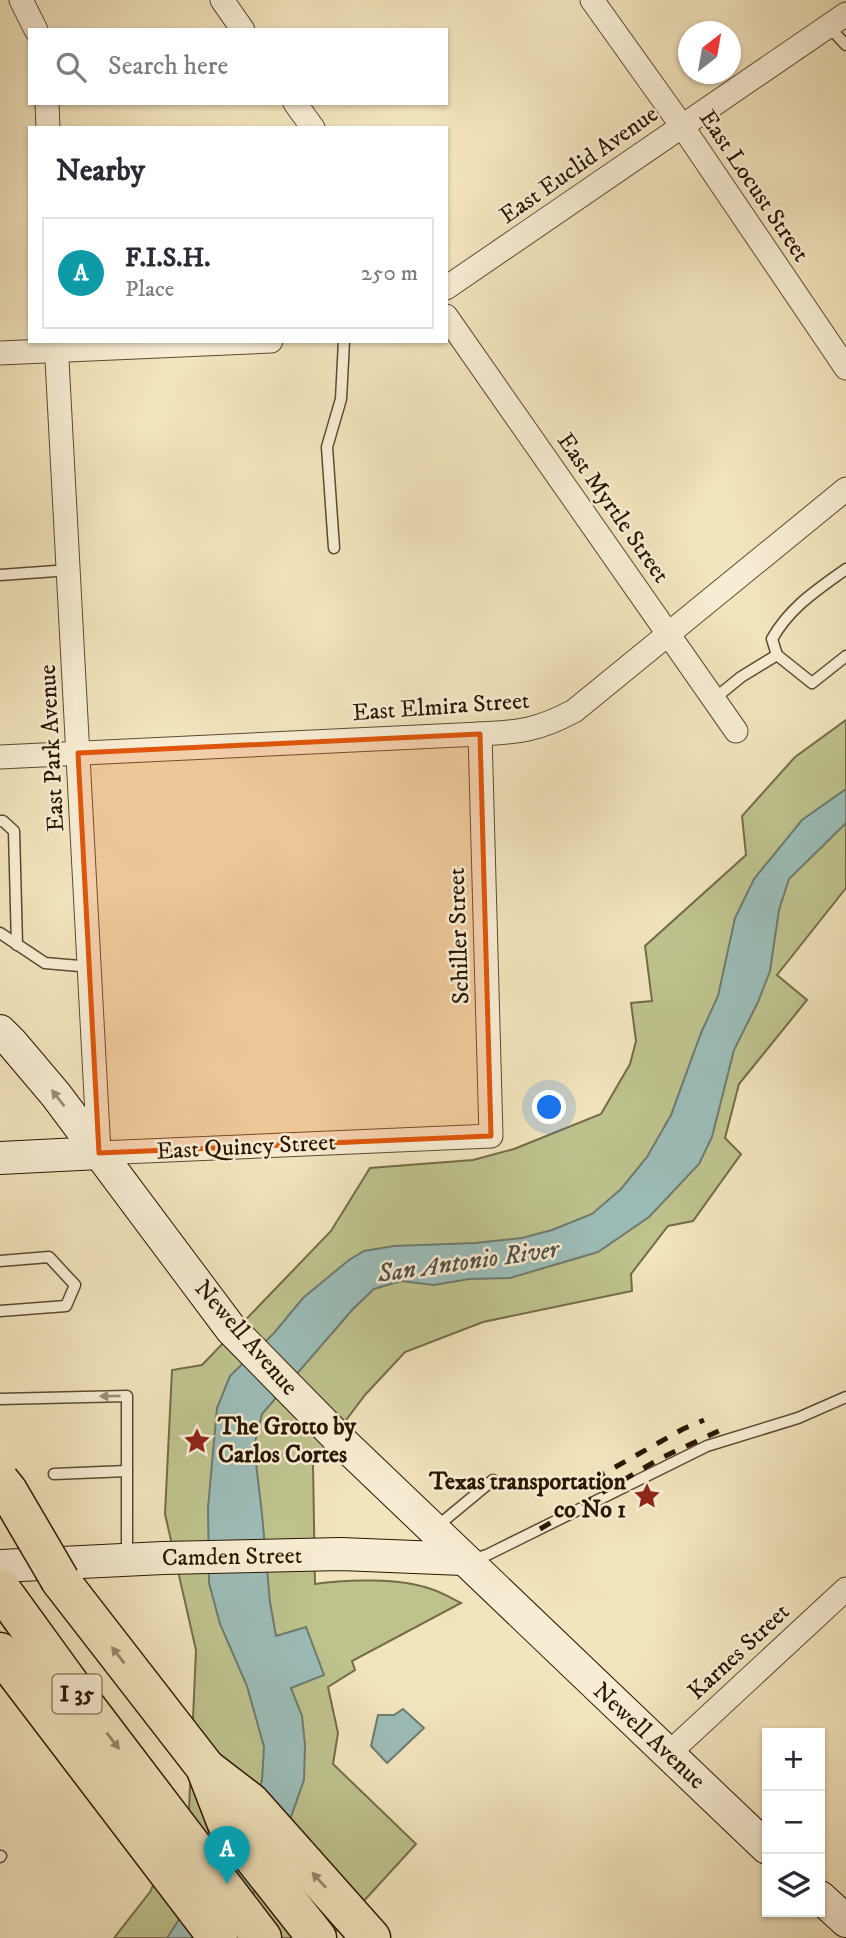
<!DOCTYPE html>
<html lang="en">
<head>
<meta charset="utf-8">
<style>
	:root { --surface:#fff; --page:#f7f7f7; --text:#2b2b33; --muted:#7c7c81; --line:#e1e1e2; --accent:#db2777 }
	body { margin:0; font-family:"IM FELL DW Pica",serif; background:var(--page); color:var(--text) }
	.controls { position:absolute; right:21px; bottom:21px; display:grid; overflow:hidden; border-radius:0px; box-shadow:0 2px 5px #0004 }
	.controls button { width:63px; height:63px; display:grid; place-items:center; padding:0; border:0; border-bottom:2px solid var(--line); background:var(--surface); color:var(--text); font:35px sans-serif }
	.compass { position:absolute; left:678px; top:21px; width:63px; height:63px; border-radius:50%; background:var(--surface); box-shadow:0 2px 5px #0004; rotate:31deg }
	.you { position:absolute; left:550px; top:1108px; width:24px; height:24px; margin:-18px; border:5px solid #fff; border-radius:50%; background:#1a73e8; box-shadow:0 0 0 10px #1a73e833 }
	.badge { display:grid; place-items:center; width:46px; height:46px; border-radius:50%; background:var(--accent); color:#fff; font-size:23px; font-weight:700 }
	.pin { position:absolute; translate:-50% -58px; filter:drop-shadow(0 2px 4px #0008) }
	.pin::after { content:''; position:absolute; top:37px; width:24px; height:21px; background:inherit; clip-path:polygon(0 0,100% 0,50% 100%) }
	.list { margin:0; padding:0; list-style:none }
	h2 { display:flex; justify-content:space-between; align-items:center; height:91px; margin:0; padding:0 28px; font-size:30px }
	h2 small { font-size:23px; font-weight:400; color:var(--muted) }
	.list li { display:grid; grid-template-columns:46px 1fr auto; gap:21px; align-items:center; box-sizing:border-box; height:112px; margin:0 14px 14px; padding:0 14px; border:2px solid var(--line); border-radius:0px }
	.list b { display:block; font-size:26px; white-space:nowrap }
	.list p { margin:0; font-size:23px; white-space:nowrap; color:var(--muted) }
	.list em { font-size:23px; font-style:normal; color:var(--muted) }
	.icon { flex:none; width:38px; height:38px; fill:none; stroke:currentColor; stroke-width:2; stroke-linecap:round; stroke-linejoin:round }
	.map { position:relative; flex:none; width:846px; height:1938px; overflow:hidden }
	.search { position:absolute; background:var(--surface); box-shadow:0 2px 5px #0004; left:28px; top:28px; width:420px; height:77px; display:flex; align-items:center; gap:18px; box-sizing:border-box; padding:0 24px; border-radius:0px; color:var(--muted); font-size:26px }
	.panel { position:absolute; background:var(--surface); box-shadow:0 2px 5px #0004; left:28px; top:126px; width:420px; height:217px; border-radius:0px }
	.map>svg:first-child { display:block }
	.green { fill:#bec38e; stroke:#746c48; stroke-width:2 }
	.water { fill:#9cbdb8; stroke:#6f7a6f; stroke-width:2 }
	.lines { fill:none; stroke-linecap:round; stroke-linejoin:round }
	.lane-casing { stroke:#5d4a31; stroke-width:13 }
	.street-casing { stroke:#5d4a31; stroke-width:25 }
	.secondary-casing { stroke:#2b1602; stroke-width:34 }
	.highway-casing { stroke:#2b1602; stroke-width:41 }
	.lane { stroke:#f7edd4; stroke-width:10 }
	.street { stroke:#f7edd4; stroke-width:23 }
	.secondary { stroke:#f7edd4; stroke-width:32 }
	.highway { stroke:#f2e4bd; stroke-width:38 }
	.rail { stroke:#2b1602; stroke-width:5; stroke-dasharray:12 12; stroke-linecap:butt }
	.highway-bridge-casing { stroke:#2b1602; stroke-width:41; stroke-linecap:butt }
	.highway-bridge { stroke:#f2e4bd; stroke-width:38 }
	.oneway { fill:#9b8c76 }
	.oneway2 { fill:#988769 }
	.marked { fill:#df560c; fill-opacity:0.2; stroke:#df560c; stroke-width:5; stroke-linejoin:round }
	.labels { text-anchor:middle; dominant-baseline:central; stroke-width:5; stroke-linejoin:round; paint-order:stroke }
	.shield { fill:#f7edd4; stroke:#685641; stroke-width:2 }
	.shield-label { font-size:23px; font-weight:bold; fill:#2b1602 }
	.street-label { font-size:24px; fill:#2b1602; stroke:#f7edd4 }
	.poi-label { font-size:24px; font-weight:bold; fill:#2b1602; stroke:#f7edd4; text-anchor:start }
	.water-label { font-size:26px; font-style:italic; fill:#535042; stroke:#f7edd4 }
</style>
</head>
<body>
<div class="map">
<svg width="846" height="1938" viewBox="0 0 846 1938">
	<rect width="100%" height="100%" fill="#f2e4bd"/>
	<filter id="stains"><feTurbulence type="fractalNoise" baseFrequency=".00286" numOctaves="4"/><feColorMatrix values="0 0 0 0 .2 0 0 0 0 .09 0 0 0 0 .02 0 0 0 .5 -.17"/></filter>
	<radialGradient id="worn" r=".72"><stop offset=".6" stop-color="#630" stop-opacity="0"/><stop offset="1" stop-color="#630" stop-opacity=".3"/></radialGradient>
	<path class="green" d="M846,720v168l-69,87 30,25 -68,84 -14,54 16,16 -48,67 -25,5 -37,48 1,17 -149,31 -78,30 -40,43 -52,69 2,120c31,-5 86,-6 116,5 10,3 20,9 30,14l-109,58 3,9 -27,17 10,46 -5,31 83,80 -86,94h-216l36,-46 39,-83 7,-159 -31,-136 7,-144 30,-5 129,-134 39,-63 103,-8 41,-11 87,-35 29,-50 6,-23 -5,-38 21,-2 -7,-55 101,-91 -4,-39 53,-59z"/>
	<g class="water">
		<polygon points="846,789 846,823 789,879 779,910 770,971 758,1002 734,1050 712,1137 699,1164 649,1217 598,1252 510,1278 469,1279 434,1285 401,1281 374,1289 353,1309 262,1414 254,1446 262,1514 270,1602 276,1636 306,1627 324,1675 291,1688 302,1716 305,1745 304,1780 287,1828 251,1897 216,1938 167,1938 256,1801 262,1780 264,1747 247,1686 220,1624 209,1583 208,1508 217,1408 230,1376 274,1333 303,1298 349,1260 364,1251 394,1246 475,1243 522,1238 552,1230 592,1214 621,1189 647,1157 671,1115 701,1033 718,996 735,918 754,879 802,820"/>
		<polygon points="403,1709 424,1728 387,1763 371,1746 378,1715 394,1715"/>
	</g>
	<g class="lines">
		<defs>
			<g id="lane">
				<polyline points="828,26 846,45"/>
				<polyline points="334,548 327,447 341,399 344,341"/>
				<polyline points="0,575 70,570"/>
				<path d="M777,655l-5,-16c18,-32 45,-49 74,-70"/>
				<polyline points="714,699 741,677 777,655 812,683 846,656"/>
				<polyline points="0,821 3,821 14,831 17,945"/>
				<polyline points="0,933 45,963 91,967"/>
				<polyline points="0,1261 49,1257 75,1285 66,1306 0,1311"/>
				<polyline points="0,1399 127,1396 127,1556"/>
				<polyline points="54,1474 127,1471"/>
				<polyline points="435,1528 493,1480"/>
				<polyline points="473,1559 487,1555 707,1446 798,1418 846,1397"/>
				<polyline points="0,1857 1,1856"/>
			</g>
			<g id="street">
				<polyline points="21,0 36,30"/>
				<polyline points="222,0 243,30"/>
				<polyline points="592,0 682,126 846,368"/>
				<polyline points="47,103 48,128"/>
				<polyline points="295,103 313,128"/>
				<polyline points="446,288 846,14"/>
				<polyline points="446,316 736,731"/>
				<polyline points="56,341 99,1153 491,1136 480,734"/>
				<polyline points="0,353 271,341"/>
				<path d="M0,757l480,-23c41,-2 58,-4 94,-23l272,-222"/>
				<polyline points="667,1755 846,1589"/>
			</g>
			<g id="secondary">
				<polyline points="0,1031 12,1043 56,1095 231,1329 341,1441 767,1848"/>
				<polyline points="0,1158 99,1153"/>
				<polyline points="0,1566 163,1558 341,1554 463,1559"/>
				<polyline points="820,1897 846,1921"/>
			</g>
			<g id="highway">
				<polyline points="60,1580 205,1767 227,1824 317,1938"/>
				<polyline points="0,1588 87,1708 262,1938"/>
				<polyline points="0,1652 218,1938"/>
				<polyline points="207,1769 250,1802 371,1938"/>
			</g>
		</defs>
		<use href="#lane" class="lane-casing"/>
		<use href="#street" class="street-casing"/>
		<use href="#secondary" class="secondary-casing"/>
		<use href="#highway" class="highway-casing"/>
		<use href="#lane" class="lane"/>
		<use href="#street" class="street"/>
		<use href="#secondary" class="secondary"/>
		<use href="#highway" class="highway"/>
		<g class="rail">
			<polyline points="594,1479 683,1429 704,1420"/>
			<polyline points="540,1529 661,1458 725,1428"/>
		</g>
		<defs>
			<polyline id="highway-bridge" points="0,1481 8,1491 60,1580"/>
		</defs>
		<use href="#highway-bridge" class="highway-bridge-casing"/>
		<use href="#highway-bridge" class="highway-bridge"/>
	</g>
	<defs><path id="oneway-solid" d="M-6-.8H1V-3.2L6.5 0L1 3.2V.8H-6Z" transform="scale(1.75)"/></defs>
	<g class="oneway">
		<use href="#oneway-solid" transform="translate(58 1098) rotate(-128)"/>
		<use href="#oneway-solid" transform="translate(110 1396) rotate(179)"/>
	</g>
	<g class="oneway2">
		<use href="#oneway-solid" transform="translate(118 1655) rotate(-128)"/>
		<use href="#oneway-solid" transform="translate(113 1741) rotate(52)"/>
		<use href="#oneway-solid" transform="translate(319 1880) rotate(-132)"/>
	</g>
	<path class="marked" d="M480,734l11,402 -392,17 -21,-400z"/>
	<defs>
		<symbol id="sight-bare" viewBox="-9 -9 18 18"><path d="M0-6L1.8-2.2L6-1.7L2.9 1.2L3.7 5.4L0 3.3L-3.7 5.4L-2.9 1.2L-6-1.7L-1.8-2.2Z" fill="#8f2418" stroke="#f7edd4" stroke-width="2.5" paint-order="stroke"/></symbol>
	</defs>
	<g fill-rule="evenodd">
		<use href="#sight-bare" x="178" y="1422" width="38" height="38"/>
		<use href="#sight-bare" x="628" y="1477" width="38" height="38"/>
	</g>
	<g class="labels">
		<rect class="shield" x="52.5" y="1674.5" width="49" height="39" rx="5"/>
		<g class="shield-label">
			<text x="77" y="1694">I 35</text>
		</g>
		<g class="street-label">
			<text transform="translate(579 165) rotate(-35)">East Euclid Avenue</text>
			<text transform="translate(754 186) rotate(56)">East Locust Street</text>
			<text transform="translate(613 508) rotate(55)">East Myrtle Street</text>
			<text transform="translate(441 707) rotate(-4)">East Elmira Street</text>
			<text transform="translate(52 748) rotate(-93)">East Park Avenue</text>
			<text transform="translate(459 936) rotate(-92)">Schiller Street</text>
			<text transform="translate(246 1147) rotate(-3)">East Quincy Street</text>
			<text transform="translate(246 1338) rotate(49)">Newell Avenue</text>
			<text transform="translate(232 1557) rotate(-1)">Camden Street</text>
			<text transform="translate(739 1652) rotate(-43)">Karnes Street</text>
			<text transform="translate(649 1736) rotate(43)">Newell Avenue</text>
		</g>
		<g class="poi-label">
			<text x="218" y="1427">The Grotto by<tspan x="218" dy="28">Carlos Cortes</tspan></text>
			<text x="626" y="1482" text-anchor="end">Texas transportation<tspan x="626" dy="28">co No 1</tspan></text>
		</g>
		<g class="water-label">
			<text transform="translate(468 1262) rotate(-8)">San Antonio River</text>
		</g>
	</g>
	<rect width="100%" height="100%" filter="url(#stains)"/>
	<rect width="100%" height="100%" fill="url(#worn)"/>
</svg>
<div class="controls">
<button>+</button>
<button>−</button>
<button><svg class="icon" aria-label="layers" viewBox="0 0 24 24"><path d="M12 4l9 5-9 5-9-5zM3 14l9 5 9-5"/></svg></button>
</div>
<svg class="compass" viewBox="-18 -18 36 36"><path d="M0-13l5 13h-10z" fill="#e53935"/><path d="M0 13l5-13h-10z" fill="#7c7c81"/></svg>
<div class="you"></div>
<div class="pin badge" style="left:227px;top:1884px;background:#0f9aa8">A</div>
<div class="search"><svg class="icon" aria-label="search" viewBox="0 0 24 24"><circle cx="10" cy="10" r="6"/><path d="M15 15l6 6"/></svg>Search here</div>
<section class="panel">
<h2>Nearby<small></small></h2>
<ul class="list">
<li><span class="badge" style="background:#0f9aa8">A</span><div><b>F.I.S.H.</b><p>Place</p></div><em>250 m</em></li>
</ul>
</section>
</div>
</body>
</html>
